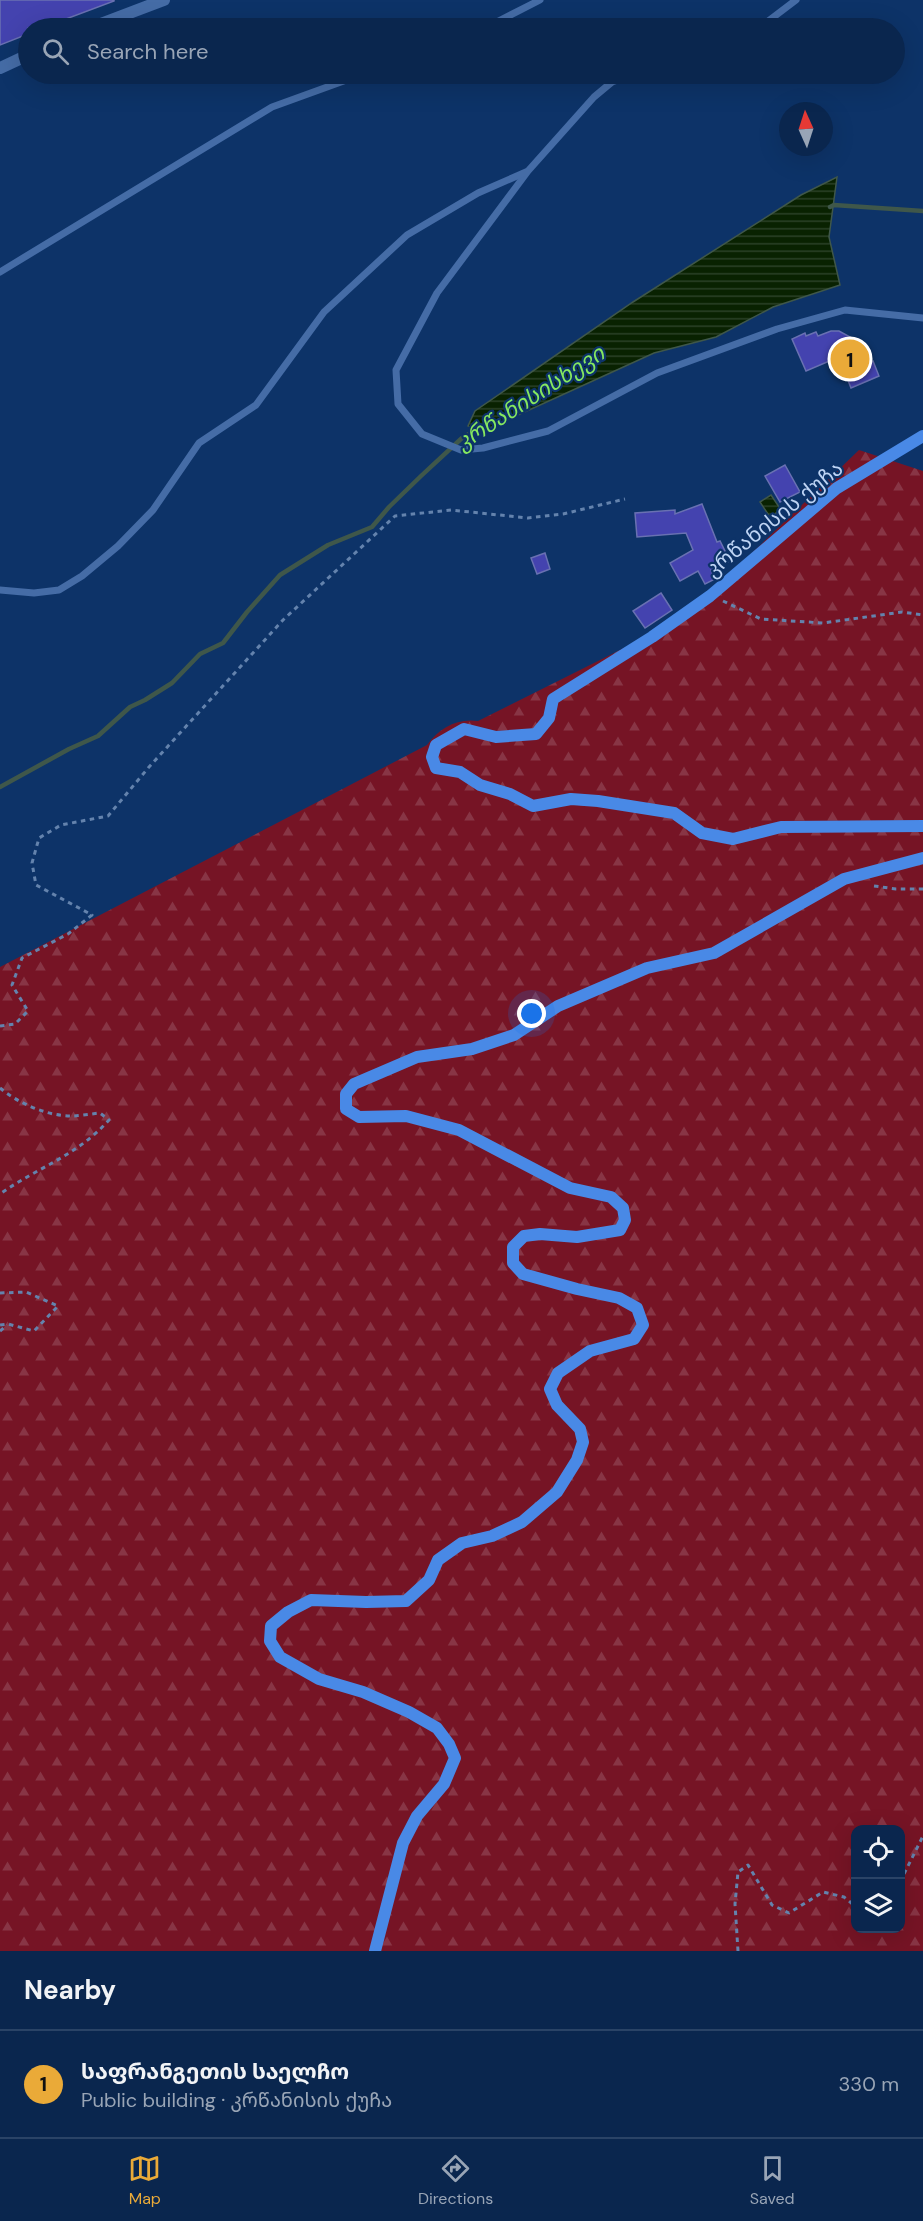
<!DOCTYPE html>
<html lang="en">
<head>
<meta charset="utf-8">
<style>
	:root { --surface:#0a264e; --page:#183258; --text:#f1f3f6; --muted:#99a5b6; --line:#2a4366; --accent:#eaaa38 }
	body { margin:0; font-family:"DM Sans","Noto Sans Georgian",sans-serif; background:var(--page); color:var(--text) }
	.controls { position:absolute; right:18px; bottom:18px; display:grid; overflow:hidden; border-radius:12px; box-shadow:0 6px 24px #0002 }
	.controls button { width:54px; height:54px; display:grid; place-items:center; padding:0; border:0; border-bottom:2px solid var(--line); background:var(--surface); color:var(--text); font:30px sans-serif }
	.compass { position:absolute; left:779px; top:102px; width:54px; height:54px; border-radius:50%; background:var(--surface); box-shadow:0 6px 24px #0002; rotate:357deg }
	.you { position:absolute; left:532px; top:1014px; width:21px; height:21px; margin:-15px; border:4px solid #fff; border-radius:50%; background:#1a73e8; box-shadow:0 0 0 9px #1a73e833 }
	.badge { display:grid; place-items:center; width:39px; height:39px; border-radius:50%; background:var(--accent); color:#111; font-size:20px; font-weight:700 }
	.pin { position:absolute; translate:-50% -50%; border:3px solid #fff; box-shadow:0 2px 6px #0006 }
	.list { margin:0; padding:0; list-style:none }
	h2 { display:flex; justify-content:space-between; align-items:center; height:78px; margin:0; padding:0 24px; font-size:26px }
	h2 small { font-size:20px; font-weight:400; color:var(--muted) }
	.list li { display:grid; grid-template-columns:39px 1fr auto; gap:18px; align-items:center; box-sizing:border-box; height:108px; padding:0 24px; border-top:2px solid var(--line) }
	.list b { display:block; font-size:22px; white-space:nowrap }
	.list p { margin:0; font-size:20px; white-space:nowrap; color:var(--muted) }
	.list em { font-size:20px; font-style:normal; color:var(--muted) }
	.icon { flex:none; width:33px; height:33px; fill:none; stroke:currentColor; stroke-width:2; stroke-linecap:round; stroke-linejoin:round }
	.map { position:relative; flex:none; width:923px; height:1951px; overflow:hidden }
	.search { position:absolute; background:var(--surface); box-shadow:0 6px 24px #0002; left:18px; right:18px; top:18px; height:66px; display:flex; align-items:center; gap:15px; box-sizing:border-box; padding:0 21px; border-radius:33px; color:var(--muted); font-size:22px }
	.sheet { height:186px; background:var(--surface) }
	nav { display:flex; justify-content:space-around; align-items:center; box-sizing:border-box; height:84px; border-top:2px solid var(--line); background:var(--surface); font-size:16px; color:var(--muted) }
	nav a { display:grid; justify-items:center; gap:3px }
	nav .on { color:var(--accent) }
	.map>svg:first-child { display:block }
	.forest { fill:url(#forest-firs); fill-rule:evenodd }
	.water { fill:url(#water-rules); stroke:#3f574a; stroke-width:1.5 }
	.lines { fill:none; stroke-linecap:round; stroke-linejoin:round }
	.stream { stroke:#3f574a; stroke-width:4.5 }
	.building { fill:#4443af; stroke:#6971b2; stroke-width:1.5 }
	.path { stroke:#6483ad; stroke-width:3; stroke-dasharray:4.5 4.5; stroke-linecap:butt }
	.lane { stroke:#456ca6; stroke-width:7 }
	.street { stroke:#456ca6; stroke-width:12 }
	.secondary { stroke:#4989e6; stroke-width:12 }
	.labels { text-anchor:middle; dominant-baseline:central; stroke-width:4.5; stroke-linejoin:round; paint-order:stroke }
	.street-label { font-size:21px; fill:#bed4f4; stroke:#0d3368 }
	.water-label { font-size:22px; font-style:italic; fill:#86e85f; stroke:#0d3368 }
</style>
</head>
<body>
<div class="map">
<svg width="923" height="1951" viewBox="0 0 923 1951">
	<defs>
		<pattern id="forest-firs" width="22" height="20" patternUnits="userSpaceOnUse" patternTransform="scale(1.5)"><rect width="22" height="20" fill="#761425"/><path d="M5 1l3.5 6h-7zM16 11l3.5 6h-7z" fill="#883545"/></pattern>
		<pattern id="water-rules" width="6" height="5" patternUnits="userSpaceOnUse" patternTransform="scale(1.5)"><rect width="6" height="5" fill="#092201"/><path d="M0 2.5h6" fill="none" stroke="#2b4127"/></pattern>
	</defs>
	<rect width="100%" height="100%" fill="#0d3368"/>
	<path class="forest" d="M859,450l64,21v1480h-923v-984l427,-222c12,-17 30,-27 51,-24l158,-79 90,-64zM856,1830h44v98h-44z"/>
	<g class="water">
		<polygon points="837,177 829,237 840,285 773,307 716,337 654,353 481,432 468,426 475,411 633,302 801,195"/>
		<polygon points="771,495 781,510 770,517 760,502"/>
	</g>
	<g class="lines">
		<g class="stream">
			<polyline points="830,207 834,205 923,211"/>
			<polyline points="0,787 69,749 98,736 130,707 145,700 172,683 200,654 223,643 247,612 280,575 328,545 372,527 389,507 421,476 462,438 481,427"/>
		</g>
	</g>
	<g class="building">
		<polygon points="0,0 114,0 114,1 42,28 28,28 28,34 0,45"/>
		<polygon points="831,331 839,331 852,338 861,355 864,353 868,363 873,361 879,376 851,388 840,360 835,362 834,359 806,371 792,339 805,333 806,336 816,332 818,336"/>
		<polygon points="785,465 800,492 780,502 765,476"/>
		<polygon points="702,504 717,542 720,541 730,561 711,570 715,579 705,584 698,571 680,581 670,563 693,550 686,533 637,537 635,513 675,510 675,514"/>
		<polygon points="545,553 550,569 537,574 531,558"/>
		<polygon points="661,593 672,610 645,628 633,611"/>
	</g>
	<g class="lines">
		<g class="path">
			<polyline points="723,601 761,619 823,623 902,612 923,615"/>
			<polyline points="874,886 896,889 923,889"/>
			<polyline points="0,1026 15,1024 28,1011 12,985 22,958 68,934 92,915 36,885 32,863 39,838 61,825 108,816 149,767 283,620 395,516 451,510 528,518 563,514 625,499"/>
			<path d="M0,1088c18,15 47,28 71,28 9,0 19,-2 29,-3l9,7c-32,36 -71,47 -109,74"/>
			<polyline points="0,1293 26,1292 58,1306 34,1331 8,1324 0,1325"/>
			<polyline points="0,1331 7,1325"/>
			<polyline points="900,1882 923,1836"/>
			<polyline points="738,1951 735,1904 738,1872 748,1865 772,1905 789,1913 823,1892 844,1897 856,1907"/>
		</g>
		<g class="lane">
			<polyline points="485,28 540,0"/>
			<polyline points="750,28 767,22 796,0"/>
			<polyline points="634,74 612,82 594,97 528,171 437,293 396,370 398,404 422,434 461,450 483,448 548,431 657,373 777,329 845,310 923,318"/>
			<polyline points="0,272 272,107 363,74"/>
			<polyline points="0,590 34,593 59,590 82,576 118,546 153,510 199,443 256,405 324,312 407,235 478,193 526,172"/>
		</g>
		<g class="street">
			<polyline points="90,28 164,0"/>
			<polyline points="0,68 28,55"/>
		</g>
		<g class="secondary">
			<polyline points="923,436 837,488 710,596 652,637 553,699 549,718 536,734 496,737 464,729 436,745 432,757 436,768 460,772 480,785 510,794 533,806 571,799 598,801 674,813 702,833 733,839 781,827 923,826"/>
			<polyline points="375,1951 403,1843 417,1816 444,1784 455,1758 449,1744 437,1728 409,1712 363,1692 319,1679 280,1657 270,1641 271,1626 288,1612 311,1600 366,1602 406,1601 429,1580 438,1560 462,1543 492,1536 522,1522 557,1492 577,1460 583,1442 580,1429 557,1405 550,1389 558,1373 590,1351 634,1339 643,1325 637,1308 619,1298 577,1289 523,1274 513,1263 513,1247 524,1236 540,1234 577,1237 620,1230 625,1220 623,1208 611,1197 570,1188 459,1130 406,1116 359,1117 346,1109 346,1094 354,1084 417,1057 472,1049 514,1035 558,1006 647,968 714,953 844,879 923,858"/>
		</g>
	</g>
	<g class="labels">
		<g class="street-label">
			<text transform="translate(774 519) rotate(-39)">კრწანისის ქუჩა</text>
		</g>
		<g class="water-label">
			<text transform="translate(530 398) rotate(-33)">კრწანისისხევი</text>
		</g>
	</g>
</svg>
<div class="controls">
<button><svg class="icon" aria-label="locate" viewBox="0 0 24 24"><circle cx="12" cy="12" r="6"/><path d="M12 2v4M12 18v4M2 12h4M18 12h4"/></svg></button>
<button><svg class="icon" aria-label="layers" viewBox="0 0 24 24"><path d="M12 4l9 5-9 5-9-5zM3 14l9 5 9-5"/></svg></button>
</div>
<svg class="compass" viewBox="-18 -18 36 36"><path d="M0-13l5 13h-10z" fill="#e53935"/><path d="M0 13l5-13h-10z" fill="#99a5b6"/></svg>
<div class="you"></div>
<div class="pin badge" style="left:850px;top:359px">1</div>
<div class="search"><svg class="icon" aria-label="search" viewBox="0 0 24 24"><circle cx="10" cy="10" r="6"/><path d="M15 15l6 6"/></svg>Search here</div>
</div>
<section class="sheet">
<h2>Nearby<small></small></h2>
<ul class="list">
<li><span class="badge">1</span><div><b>საფრანგეთის საელჩო</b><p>Public building · კრწანისის ქუჩა</p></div><em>330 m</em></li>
</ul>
</section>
<nav>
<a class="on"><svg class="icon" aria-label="map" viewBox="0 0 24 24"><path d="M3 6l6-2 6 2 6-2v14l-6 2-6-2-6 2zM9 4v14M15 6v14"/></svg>Map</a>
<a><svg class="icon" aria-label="directions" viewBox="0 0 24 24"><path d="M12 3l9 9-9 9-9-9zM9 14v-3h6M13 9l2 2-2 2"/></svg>Directions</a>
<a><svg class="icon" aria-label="saved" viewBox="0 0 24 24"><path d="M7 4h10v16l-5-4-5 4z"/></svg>Saved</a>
</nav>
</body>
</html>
